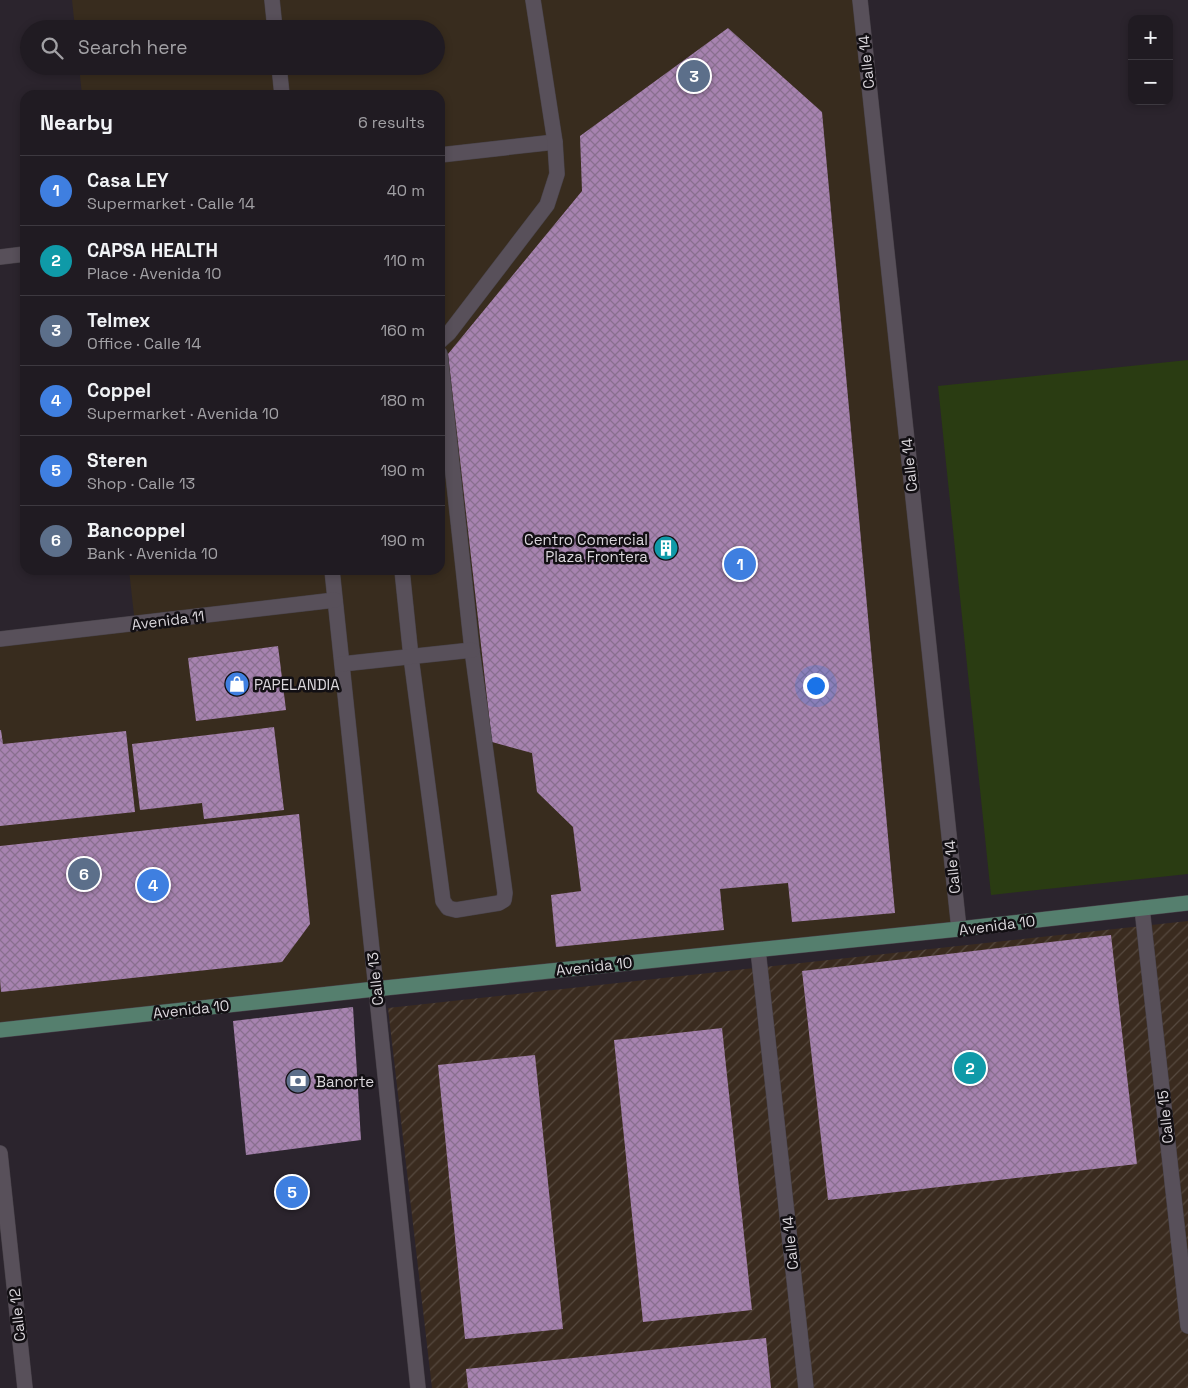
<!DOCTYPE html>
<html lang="en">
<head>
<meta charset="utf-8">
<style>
	:root { --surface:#201b22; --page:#2d282f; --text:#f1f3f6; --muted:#a2a1a5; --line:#3d3940; --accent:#f29aae }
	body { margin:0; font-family:"Space Grotesk",sans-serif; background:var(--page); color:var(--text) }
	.controls { position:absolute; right:15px; top:15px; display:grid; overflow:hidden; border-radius:10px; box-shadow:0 2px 8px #0003 }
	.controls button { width:45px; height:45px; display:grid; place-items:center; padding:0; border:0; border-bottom:1px solid var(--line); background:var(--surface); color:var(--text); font:25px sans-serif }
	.you { position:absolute; left:815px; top:685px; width:18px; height:18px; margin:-12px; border:4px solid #fff; border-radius:50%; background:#1a73e8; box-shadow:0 0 0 8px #1a73e833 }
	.badge { display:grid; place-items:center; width:32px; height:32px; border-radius:50%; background:var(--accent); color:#fff; font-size:16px; font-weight:700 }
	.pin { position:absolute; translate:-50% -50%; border:2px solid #fff; box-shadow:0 1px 5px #0006 }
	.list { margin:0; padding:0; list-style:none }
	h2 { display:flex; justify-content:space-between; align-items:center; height:65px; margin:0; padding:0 20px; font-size:21px }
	h2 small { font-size:16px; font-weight:400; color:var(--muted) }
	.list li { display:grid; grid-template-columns:32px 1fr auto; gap:15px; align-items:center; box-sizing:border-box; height:70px; padding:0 20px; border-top:1px solid var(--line) }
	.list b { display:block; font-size:19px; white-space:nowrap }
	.list p { margin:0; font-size:16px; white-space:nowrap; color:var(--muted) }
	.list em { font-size:16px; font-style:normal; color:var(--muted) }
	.icon { flex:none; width:28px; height:28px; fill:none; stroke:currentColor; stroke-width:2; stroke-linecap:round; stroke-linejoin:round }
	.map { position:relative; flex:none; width:1188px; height:1388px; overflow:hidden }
	.search { position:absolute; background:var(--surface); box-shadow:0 2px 8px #0003; left:20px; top:20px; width:425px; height:55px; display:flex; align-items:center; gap:12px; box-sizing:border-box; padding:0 18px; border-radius:28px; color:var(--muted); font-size:19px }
	.panel { position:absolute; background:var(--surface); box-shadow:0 2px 8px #0003; left:20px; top:90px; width:425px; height:485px; border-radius:15px }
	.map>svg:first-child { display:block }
	.commercial { fill:#382c1e }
	.industrial { fill:url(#industrial-furrows) }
	.park { fill:#2a3c12 }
	.building { fill:url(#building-cross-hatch) }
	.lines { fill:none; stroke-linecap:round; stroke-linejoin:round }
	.minor-casing { stroke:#484249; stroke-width:16 }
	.major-casing { stroke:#484249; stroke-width:16 }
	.minor { stroke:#58505a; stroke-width:15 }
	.major { stroke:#557f6e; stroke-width:15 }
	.labels { text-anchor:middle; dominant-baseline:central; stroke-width:5; stroke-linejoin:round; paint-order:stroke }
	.street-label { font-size:15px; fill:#dbd7dc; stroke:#120f13 }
	.poi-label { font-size:15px; fill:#dbd7dc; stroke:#120f13; text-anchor:start }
</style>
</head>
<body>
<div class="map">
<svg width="1188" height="1388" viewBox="0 0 1188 1388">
	<defs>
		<pattern id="industrial-furrows" width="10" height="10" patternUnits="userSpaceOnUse" patternTransform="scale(1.25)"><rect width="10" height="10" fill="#3a2b1f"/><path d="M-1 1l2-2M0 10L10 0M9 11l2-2" fill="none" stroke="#56493f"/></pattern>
		<pattern id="building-cross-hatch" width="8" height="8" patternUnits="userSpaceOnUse" patternTransform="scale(1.25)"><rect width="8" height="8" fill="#a783b0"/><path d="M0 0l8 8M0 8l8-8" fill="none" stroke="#896f8f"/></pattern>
	</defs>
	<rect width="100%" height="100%" fill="#2b242d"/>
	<polygon class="commercial" points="72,0 860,0 959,929 0,1030 0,639 135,624 129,570 440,570 440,95 82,95 79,66 436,66 436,29 75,29"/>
	<polygon class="industrial" points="1188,921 1188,1388 432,1388 388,1008"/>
	<polygon class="park" points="1188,360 1188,874 991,895 938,386"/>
	<g class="building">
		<polygon points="728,28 822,112 895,913 792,922 788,883 720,889 724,930 556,947 551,895 581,891 573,827 537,792 532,753 492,742 448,354 582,191 580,136"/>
		<polygon points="278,646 286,710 196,721 188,658"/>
		<polygon points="274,727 284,810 204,819 202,803 140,810 132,744"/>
		<polygon points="0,730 1,730 3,744 126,731 135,812 0,826"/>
		<polygon points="299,814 310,924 282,962 1,992 0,979 0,846"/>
		<polygon points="1111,935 1137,1164 828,1200 802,971"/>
		<polygon points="353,1007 361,1140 246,1155 233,1021"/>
		<polygon points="722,1028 752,1310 643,1322 614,1040"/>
		<polygon points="535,1055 563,1329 465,1339 438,1065"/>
		<polygon points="766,1338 771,1388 468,1388 466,1369"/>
	</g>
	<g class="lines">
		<defs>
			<g id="minor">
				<polyline points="272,0 275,29"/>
				<polyline points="860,0 959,929"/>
				<polyline points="279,66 282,95"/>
				<polyline points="440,155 555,142"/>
				<polyline points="0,257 25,254"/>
				<polyline points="440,341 449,333 547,205 557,174 555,142 533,0"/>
				<polyline points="332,570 418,1388"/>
				<polyline points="402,570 411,657 443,901 448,908 456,910 499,903 504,900 505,893 472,650 440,354"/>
				<polyline points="0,639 335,600"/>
				<polyline points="342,664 472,650"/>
				<polyline points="1142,908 1188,1326"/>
				<polyline points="758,950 806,1388"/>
				<polyline points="0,1153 25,1388"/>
			</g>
			<polyline id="major" points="0,1030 375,989 959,929 1188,903"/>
		</defs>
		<use href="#minor" class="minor-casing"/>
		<use href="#major" class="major-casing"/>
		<use href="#minor" class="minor"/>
		<use href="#major" class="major"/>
	</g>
	<defs>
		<symbol id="building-disc" viewBox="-11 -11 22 22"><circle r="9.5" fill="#0f9aa8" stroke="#120f13"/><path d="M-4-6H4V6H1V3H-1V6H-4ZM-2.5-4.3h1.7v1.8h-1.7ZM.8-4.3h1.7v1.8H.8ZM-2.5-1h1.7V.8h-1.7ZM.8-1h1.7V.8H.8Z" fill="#fff"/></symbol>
		<symbol id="shop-disc" viewBox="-11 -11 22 22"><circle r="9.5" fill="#3f7fe0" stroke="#120f13"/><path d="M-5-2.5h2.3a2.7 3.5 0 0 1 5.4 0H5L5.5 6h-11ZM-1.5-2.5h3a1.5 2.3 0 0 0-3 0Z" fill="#fff"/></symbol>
		<symbol id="bank-disc" viewBox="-11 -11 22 22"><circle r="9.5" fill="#5c6f8a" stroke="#120f13"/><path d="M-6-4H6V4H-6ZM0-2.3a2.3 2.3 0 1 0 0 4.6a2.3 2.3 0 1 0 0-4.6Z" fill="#fff"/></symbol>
	</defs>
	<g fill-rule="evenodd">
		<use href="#building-disc" x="652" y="534" width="28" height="28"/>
		<use href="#shop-disc" x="223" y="670" width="28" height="28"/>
		<use href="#bank-disc" x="284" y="1067" width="28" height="28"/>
	</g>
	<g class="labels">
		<g class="street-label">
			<text transform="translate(866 62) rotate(-96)">Calle 14</text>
			<text transform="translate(909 465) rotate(-96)">Calle 14</text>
			<text transform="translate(168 620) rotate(-7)">Avenida 11</text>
			<text transform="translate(952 867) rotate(-96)">Calle 14</text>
			<text transform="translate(997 925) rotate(-7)">Avenida 10</text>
			<text transform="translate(594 966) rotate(-6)">Avenida 10</text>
			<text transform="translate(375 979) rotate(-96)">Calle 13</text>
			<text transform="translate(191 1009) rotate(-6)">Avenida 10</text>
			<text transform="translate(1165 1117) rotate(-96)">Calle 15</text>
			<text transform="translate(790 1243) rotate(-96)">Calle 14</text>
			<text transform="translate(17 1315) rotate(-96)">Calle 12</text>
		</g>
		<g class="poi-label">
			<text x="648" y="539" text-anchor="end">Centro Comercial<tspan x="648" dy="17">Plaza Frontera</tspan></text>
			<text x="254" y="684">PAPELANDIA</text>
			<text x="316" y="1081">Banorte</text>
		</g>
	</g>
</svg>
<div class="controls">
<button>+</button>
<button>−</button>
</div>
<div class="you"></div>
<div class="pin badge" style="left:740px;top:564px;background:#3f7fe0">1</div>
<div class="pin badge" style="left:970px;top:1068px;background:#0f9aa8">2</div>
<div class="pin badge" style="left:694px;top:76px;background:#5c6f8a">3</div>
<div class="pin badge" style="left:153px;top:885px;background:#3f7fe0">4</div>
<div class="pin badge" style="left:292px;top:1192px;background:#3f7fe0">5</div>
<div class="pin badge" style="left:84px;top:874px;background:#5c6f8a">6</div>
<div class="search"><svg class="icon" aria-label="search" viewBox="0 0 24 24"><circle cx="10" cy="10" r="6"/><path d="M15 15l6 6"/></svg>Search here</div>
<section class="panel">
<h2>Nearby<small>6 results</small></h2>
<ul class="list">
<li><span class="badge" style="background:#3f7fe0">1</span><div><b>Casa LEY</b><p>Supermarket · Calle 14</p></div><em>40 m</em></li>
<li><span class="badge" style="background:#0f9aa8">2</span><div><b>CAPSA HEALTH</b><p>Place · Avenida 10</p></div><em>110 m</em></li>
<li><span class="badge" style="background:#5c6f8a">3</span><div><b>Telmex</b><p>Office · Calle 14</p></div><em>160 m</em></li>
<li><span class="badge" style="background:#3f7fe0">4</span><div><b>Coppel</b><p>Supermarket · Avenida 10</p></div><em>180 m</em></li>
<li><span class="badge" style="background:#3f7fe0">5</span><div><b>Steren</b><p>Shop · Calle 13</p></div><em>190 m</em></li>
<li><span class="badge" style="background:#5c6f8a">6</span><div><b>Bancoppel</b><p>Bank · Avenida 10</p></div><em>190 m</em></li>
</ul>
</section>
</div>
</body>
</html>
